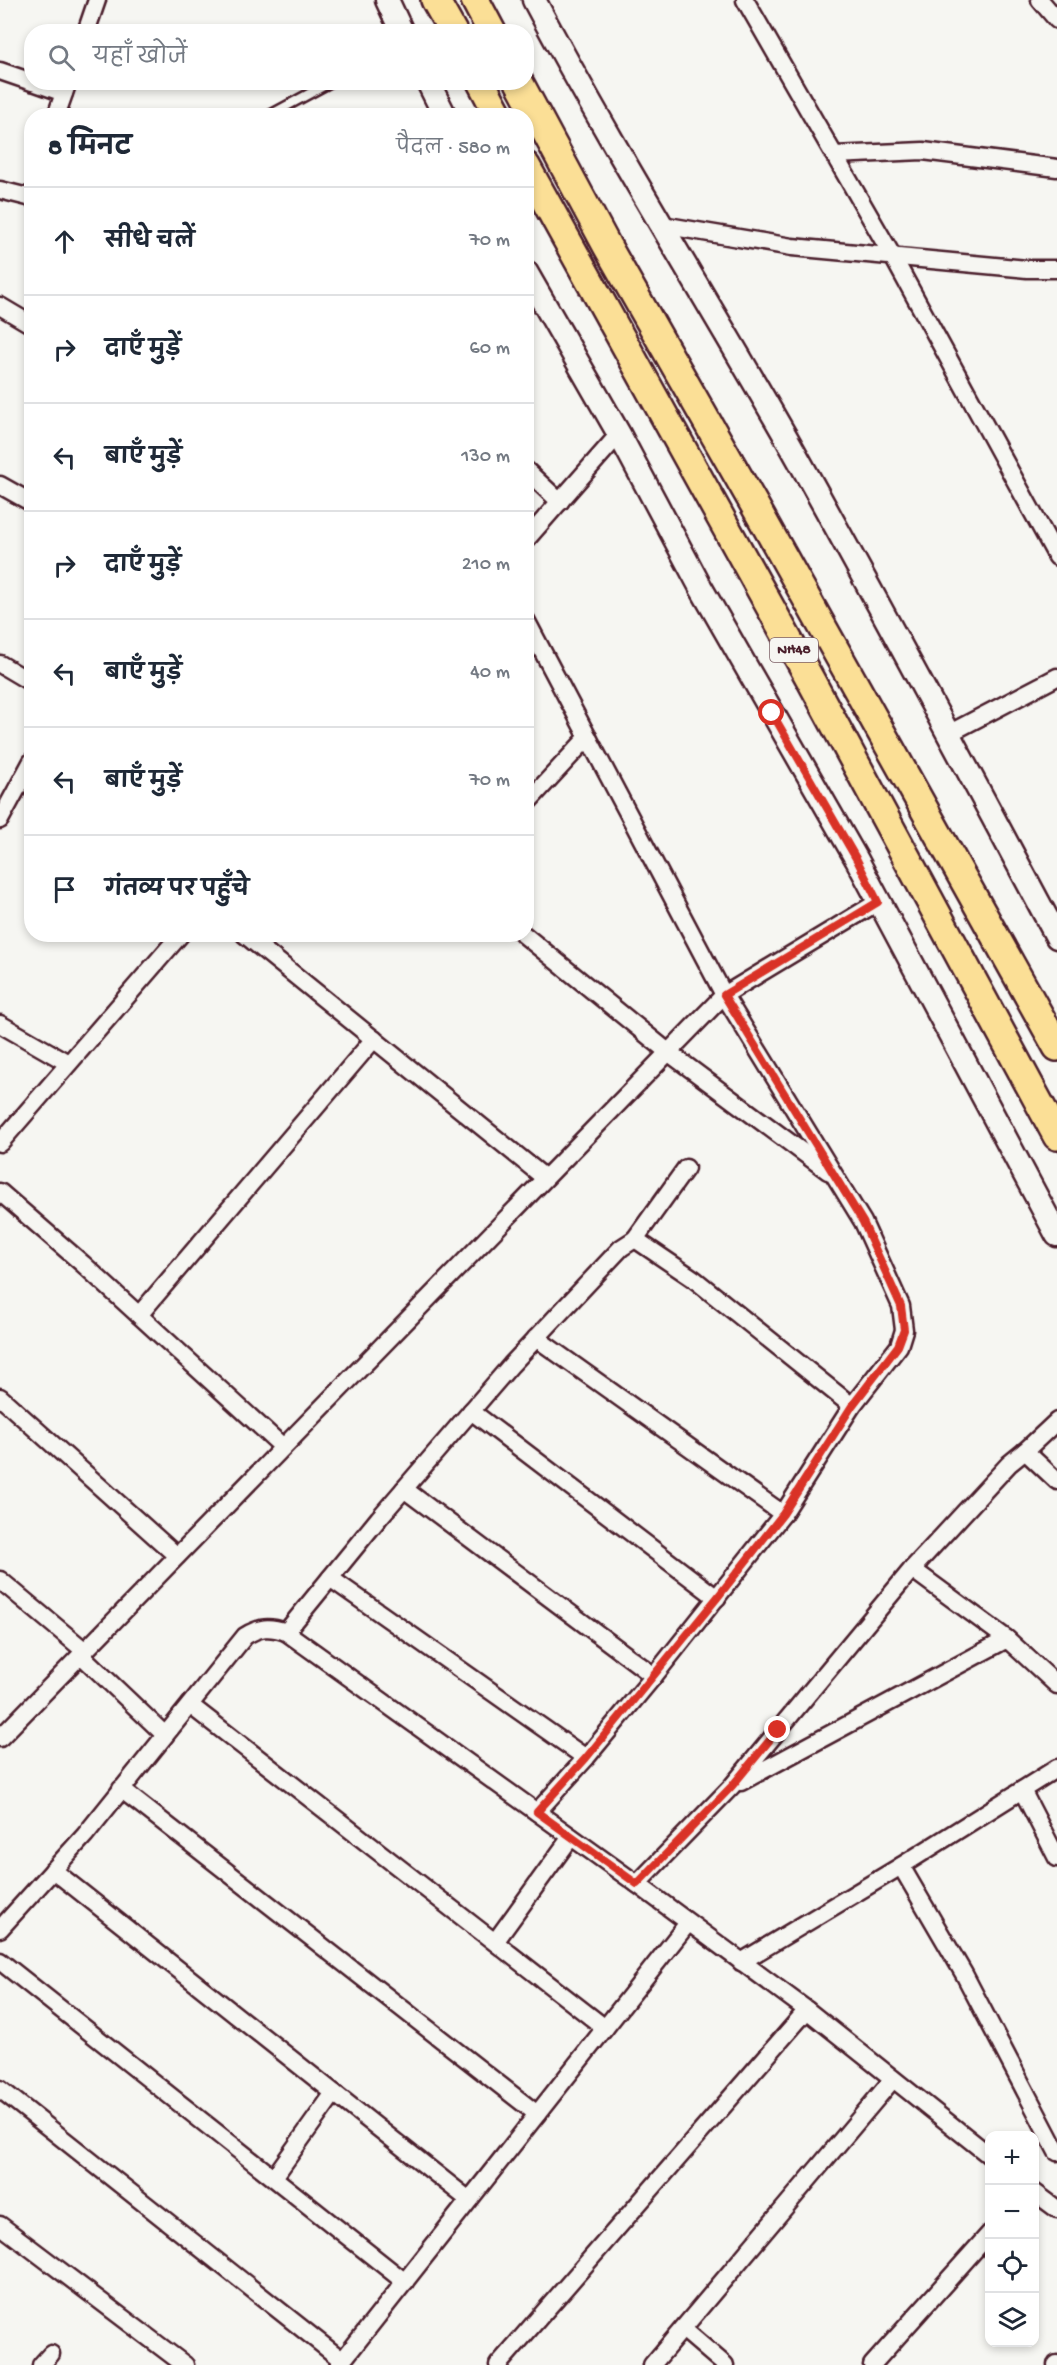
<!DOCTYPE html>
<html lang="hi">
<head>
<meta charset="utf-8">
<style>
	:root { --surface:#fff; --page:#f2f2f3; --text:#1f2937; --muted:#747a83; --line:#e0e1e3 }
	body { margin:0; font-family:"Gochi Hand","Playpen Sans Deva",sans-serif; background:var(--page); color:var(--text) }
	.controls { position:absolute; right:18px; bottom:18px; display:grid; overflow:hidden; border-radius:12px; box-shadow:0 3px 9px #0003 }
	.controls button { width:54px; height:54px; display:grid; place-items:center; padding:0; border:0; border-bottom:2px solid var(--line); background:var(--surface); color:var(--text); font:30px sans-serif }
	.stop { position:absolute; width:18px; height:18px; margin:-14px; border:4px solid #d93025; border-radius:50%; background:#fff }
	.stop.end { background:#d93025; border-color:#fff; box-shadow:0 2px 6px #0008 }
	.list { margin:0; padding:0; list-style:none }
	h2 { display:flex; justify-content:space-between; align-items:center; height:78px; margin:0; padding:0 24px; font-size:26px }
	h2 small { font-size:20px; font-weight:400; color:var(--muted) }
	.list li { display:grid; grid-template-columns:39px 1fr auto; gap:18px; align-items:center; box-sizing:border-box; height:108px; padding:0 24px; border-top:2px solid var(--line) }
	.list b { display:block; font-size:22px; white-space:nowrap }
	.list em { font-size:20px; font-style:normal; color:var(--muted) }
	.icon { flex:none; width:33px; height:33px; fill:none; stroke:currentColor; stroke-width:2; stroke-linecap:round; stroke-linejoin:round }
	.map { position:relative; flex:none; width:1057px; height:2365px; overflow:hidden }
	.search { position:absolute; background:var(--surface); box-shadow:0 3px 9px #0003; left:24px; top:24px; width:510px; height:66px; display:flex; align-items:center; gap:15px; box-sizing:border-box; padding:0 21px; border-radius:24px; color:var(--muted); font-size:22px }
	.panel { position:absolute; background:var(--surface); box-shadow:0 3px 9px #0003; left:24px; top:108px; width:510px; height:834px; border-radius:24px }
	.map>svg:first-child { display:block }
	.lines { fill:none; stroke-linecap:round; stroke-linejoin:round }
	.service-casing { stroke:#4a1f2b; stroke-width:13 }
	.minor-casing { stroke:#4a1f2b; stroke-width:21 }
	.secondary-casing { stroke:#4a1f2b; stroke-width:27 }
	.trunk-casing { stroke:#4a1f2b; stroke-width:32 }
	.service { stroke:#f6f6f2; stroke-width:8 }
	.minor { stroke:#f6f6f2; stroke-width:16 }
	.secondary { stroke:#f6f6f2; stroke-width:22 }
	.trunk { stroke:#fbdf96; stroke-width:27 }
	.route { stroke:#d93025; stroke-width:8 }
	.labels { text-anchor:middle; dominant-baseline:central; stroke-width:4.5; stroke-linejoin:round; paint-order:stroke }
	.shield { fill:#f6f6f2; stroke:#7e6067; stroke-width:1.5 }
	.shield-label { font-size:15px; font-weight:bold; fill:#4a1f2b }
</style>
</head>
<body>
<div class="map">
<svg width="1057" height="2365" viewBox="0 0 1057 2365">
	<rect width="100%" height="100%" fill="#f6f6f2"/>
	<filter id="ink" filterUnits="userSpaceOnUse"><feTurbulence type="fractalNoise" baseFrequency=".0167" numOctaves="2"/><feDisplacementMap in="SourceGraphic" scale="12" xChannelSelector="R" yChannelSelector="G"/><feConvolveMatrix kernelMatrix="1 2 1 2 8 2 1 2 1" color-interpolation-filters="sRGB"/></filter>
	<g filter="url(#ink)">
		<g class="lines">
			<defs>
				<polyline id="service" points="268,116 331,82"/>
				<g id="minor">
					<polyline points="745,0 893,257 1057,557"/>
					<polyline points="1040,0 1057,20"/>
					<polyline points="86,32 97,0"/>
					<polyline points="0,71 32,82"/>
					<polyline points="33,82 64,93"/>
					<polyline points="56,116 68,82"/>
					<polyline points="834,155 923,151 1057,168"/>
					<polyline points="0,190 32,198"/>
					<polyline points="662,225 792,247 1027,269 1057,269"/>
					<polyline points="0,306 32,325"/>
					<polyline points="526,470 560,502"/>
					<polyline points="0,485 32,503"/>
					<polyline points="526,540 619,434"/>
					<polyline points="526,620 724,995 863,1222 901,1306 904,1330 899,1346 852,1406 783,1514 654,1676 586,1758 537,1812"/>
					<polyline points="0,664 32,683"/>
					<polyline points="948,734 1057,677"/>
					<polyline points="526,804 588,737"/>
					<polyline points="0,820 32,761"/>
					<polyline points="244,934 545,1178"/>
					<polyline points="523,934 668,1052 828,1171"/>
					<polyline points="0,1024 68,1063"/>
					<polyline points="0,1143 181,934"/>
					<polyline points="0,1192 83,1264 283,1447"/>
					<polyline points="635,1239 686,1168"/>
					<polyline points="139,1315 374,1039"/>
					<polyline points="536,1338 783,1514"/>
					<polyline points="0,1397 177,1556"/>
					<polyline points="471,1411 717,1598"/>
					<polyline points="1025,1451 1057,1421"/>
					<polyline points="404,1489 654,1676"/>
					<polyline points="912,1569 1007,1639"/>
					<polyline points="330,1578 586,1758"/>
					<polyline points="0,1580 85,1651"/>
					<polyline points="286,1632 379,1518 511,1365 621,1248 635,1239 694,1279 852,1406"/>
					<polyline points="81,1655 165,1735"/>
					<polyline points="190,1705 605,2028"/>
					<polyline points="0,1738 724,995 878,902"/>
					<polyline points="1057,1768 901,1866 964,1974 1057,2152"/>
					<polyline points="741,1782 1007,1639 1057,1685"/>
					<polyline points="121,1789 537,2114"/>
					<polyline points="1022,1790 1057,1858"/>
					<polyline points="53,1870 469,2200"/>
					<polyline points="637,1884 732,1786 912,1569 1009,1464 1025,1451 1057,1481"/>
					<path d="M0,1929l85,-94 160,-199c15,-9 24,-10 41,-4l351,252 170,126 183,146"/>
					<polyline points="495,1942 571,1837"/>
					<polyline points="0,1961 405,2282"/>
					<polyline points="741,1962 901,1866"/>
					<polyline points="0,2089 343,2361"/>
					<polyline points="274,2177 334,2093"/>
					<polyline points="1034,2192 1057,2209"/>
					<polyline points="0,2225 185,2365"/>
					<polyline points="683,2329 725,2365"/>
					<polyline points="41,2365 51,2354"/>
					<polyline points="339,2365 688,1923"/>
					<polyline points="498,2365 807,2010"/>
					<polyline points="652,2365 893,2079"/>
					<polyline points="872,2365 990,2233"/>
					<polyline points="1056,2365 1057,2364"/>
				</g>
				<g id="secondary">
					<polyline points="387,0 402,32"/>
					<path d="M534,0c79,149 169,292 253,439 93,165 181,332 270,498"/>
					<polyline points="428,82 445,116"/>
					<polyline points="526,272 619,434 701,588 857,860 1057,1235"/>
				</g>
				<g id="trunk">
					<polyline points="435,0 453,32"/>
					<polyline points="475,0 492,32"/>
					<polyline points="481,82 499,116"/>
					<polyline points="519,82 607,246 755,506 1057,1047"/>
					<polyline points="526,166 810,679 1057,1136"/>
				</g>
			</defs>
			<use href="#service" class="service-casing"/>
			<use href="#minor" class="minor-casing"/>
			<use href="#secondary" class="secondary-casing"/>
			<use href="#trunk" class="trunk-casing"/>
			<use href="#service" class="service"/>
			<use href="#minor" class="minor"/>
			<use href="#secondary" class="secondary"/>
			<use href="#trunk" class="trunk"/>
		</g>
	</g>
	<g class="lines" filter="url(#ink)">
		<polyline class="route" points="772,713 857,860 878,902 724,995 863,1222 901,1306 904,1330 898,1346 852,1406 783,1514 717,1598 586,1758 537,1812 637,1884 732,1786 778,1730"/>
	</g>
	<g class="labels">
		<rect class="shield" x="770" y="638" width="48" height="24" rx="4.5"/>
		<g class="shield-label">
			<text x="794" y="650">NH48</text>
		</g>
	</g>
</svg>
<div class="controls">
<button>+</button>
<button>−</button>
<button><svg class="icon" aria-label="locate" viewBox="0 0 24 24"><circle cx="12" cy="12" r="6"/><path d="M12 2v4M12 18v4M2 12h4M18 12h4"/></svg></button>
<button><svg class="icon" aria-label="layers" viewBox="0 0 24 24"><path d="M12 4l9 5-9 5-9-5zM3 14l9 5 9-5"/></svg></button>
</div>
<div class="stop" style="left:772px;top:713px"></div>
<div class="stop end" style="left:778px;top:1730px"></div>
<div class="search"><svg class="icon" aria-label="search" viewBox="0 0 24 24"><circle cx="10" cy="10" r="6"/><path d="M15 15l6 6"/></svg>यहाँ खोजें</div>
<section class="panel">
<h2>8 मिनट<small>पैदल · 580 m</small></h2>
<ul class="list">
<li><svg class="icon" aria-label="ahead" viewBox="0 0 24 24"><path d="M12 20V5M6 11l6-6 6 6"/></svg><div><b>सीधे चलें</b></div><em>70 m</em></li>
<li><svg class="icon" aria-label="right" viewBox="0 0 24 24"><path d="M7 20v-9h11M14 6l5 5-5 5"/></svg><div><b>दाएँ मुड़ें</b></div><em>60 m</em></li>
<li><svg class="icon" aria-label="left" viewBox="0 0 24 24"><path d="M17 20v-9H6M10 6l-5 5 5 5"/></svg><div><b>बाएँ मुड़ें</b></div><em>130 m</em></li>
<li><svg class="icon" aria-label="right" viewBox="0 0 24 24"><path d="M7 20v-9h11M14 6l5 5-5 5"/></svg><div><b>दाएँ मुड़ें</b></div><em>210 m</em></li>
<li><svg class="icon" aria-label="left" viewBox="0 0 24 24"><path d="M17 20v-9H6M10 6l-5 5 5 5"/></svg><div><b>बाएँ मुड़ें</b></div><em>40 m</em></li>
<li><svg class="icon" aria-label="left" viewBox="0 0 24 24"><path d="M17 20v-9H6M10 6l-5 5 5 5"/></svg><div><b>बाएँ मुड़ें</b></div><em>70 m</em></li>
<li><svg class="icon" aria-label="arrive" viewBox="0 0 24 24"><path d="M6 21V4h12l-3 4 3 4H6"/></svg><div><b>गंतव्य पर पहुँचे</b></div></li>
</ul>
</section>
</div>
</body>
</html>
